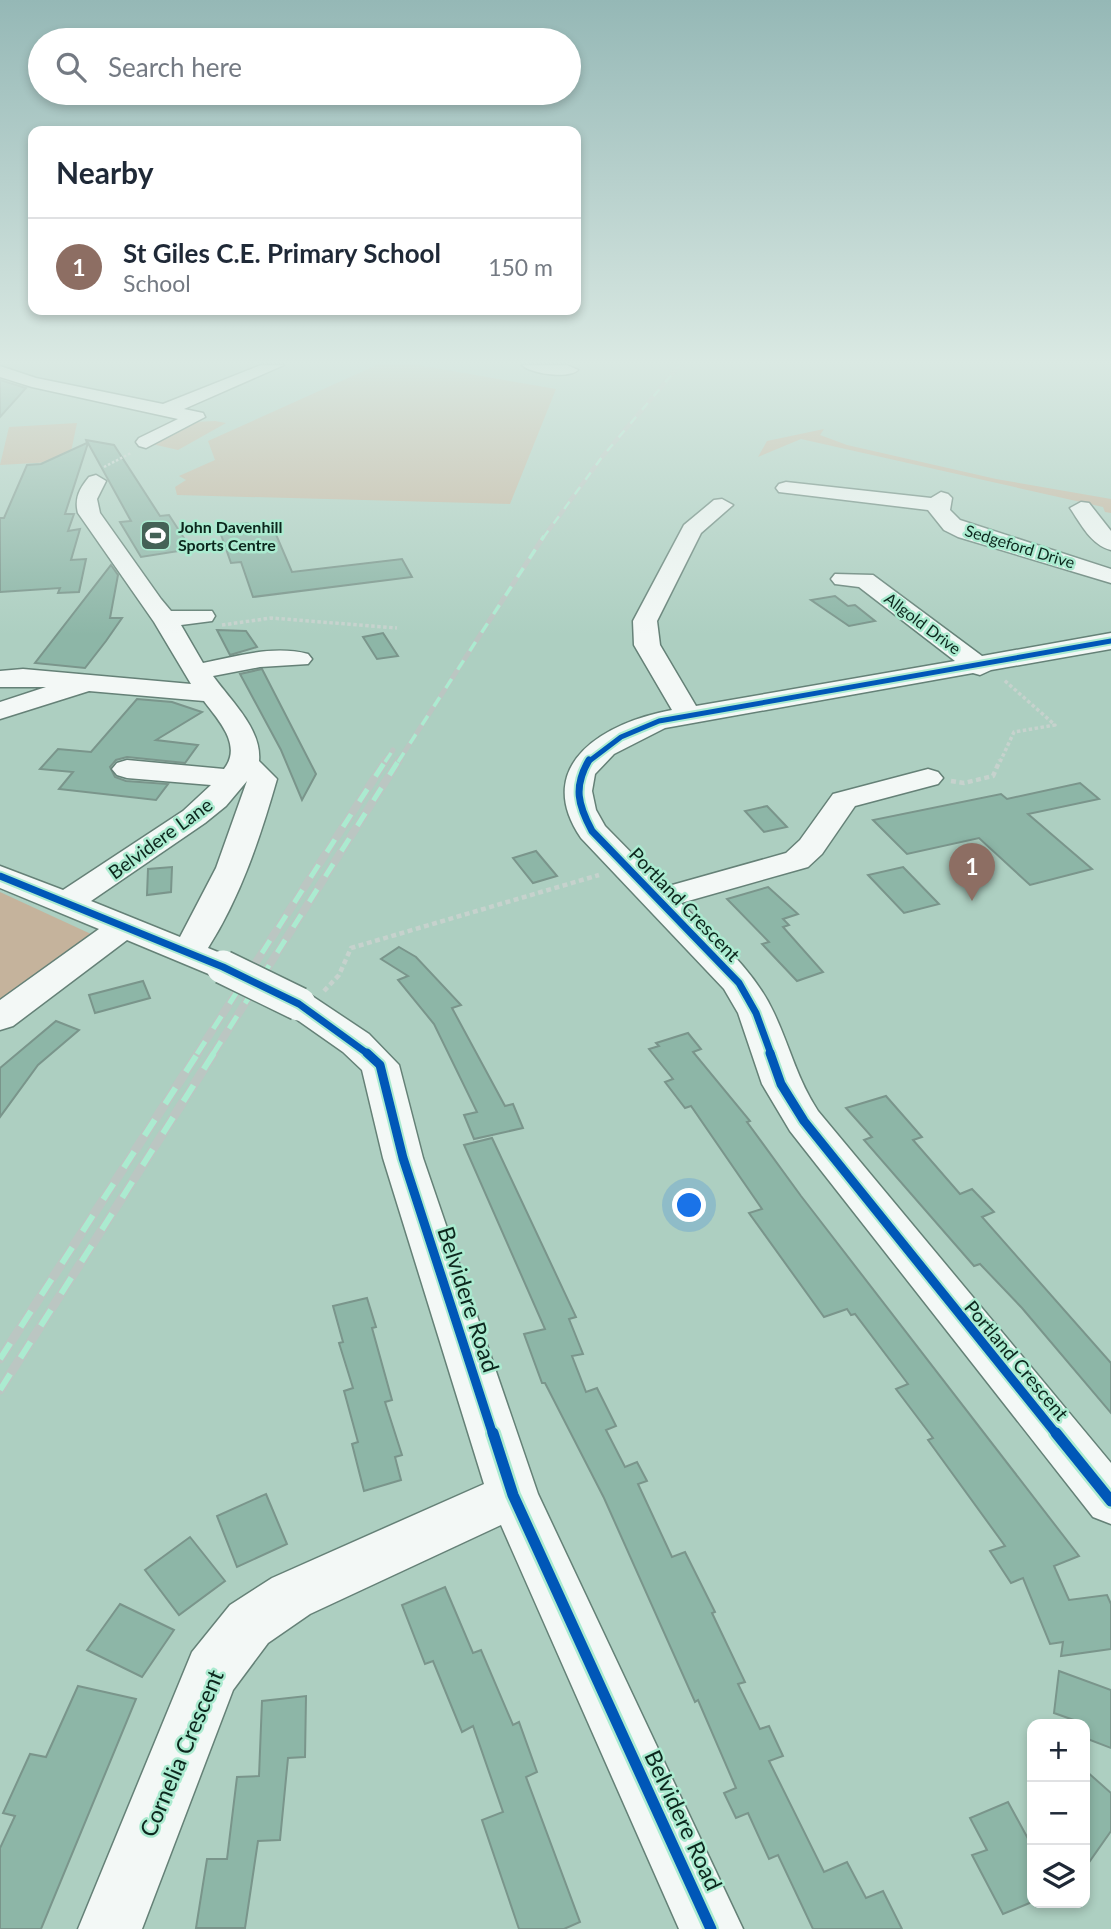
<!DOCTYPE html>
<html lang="en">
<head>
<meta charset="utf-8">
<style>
	:root { --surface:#fff; --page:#f6f6f7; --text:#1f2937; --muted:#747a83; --line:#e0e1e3; --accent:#0b8043 }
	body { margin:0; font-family:Lato,sans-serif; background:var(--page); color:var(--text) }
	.controls { position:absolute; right:21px; bottom:21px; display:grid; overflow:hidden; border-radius:14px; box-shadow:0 4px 10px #0003 }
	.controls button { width:63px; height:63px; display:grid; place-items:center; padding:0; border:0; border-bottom:2px solid var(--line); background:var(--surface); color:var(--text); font:35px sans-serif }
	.you { position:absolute; left:690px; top:1206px; width:24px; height:24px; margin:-18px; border:5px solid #fff; border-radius:50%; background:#1a73e8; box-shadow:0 0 0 10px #1a73e833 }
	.badge { display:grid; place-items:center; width:46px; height:46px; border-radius:50%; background:var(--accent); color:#fff; font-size:23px; font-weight:700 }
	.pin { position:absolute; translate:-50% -58px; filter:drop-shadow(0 2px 4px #0008) }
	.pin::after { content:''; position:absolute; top:37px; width:24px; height:21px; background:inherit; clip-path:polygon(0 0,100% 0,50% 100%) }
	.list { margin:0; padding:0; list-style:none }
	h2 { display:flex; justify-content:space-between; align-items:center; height:91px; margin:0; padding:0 28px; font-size:30px }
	h2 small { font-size:23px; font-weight:400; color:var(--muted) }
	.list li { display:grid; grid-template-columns:46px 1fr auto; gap:21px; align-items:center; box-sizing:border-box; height:98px; padding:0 28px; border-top:2px solid var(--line) }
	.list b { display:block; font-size:26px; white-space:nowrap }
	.list p { margin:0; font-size:23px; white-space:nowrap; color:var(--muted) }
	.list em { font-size:23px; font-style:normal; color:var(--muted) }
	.icon { flex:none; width:38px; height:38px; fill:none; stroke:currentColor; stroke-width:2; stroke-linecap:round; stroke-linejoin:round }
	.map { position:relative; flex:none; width:1111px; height:1929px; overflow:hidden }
	.search { position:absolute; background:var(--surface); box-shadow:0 4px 10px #0003; left:28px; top:28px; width:553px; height:77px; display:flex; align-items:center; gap:18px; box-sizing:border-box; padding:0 24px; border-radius:38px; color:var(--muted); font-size:26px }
	.panel { position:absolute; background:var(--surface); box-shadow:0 4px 10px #0003; left:28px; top:126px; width:553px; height:189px; border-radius:14px }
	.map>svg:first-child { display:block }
	.green { fill:#c5b39c }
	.building { fill:#8db6a7; stroke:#7a958b; stroke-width:2 }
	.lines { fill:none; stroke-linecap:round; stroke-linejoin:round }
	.minor-casing { stroke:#658177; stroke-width:3 }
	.path-far2 { stroke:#c6d2cd; stroke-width:2.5; stroke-dasharray:2.5 2; stroke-linecap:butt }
	.path-far1 { stroke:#c6d2cd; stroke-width:3.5; stroke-dasharray:3.5 2.5; stroke-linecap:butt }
	.path { stroke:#c6d2cd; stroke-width:4.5; stroke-dasharray:5 3.5; stroke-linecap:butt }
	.minor { fill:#f3f8f6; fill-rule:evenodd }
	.rail-far3-casing { stroke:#bbc6c2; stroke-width:4.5 }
	.rail-far2-casing { stroke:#bbc6c2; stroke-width:5 }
	.rail-far1-casing { stroke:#bbc6c2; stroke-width:8 }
	.rail-casing { stroke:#bbc6c2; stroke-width:9 }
	.rail-far3 { stroke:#abebd0; stroke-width:2.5; stroke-dasharray:9; stroke-linecap:butt }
	.rail-far2 { stroke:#abebd0; stroke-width:3.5; stroke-dasharray:11; stroke-linecap:butt }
	.rail-far1 { stroke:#abebd0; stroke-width:5; stroke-dasharray:15; stroke-linecap:butt }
	.rail { stroke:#abebd0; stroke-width:6; stroke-dasharray:19; stroke-linecap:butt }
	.minor-bridge-casing { stroke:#658177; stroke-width:36; stroke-linecap:butt }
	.minor-bridge { stroke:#f3f8f6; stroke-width:33 }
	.cycleway-far3-casing { stroke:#abebd0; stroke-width:9 }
	.cycleway-far2-casing { stroke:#abebd0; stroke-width:11 }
	.cycleway-far1-casing { stroke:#abebd0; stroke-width:13 }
	.cycleway-casing { stroke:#abebd0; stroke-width:16 }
	.cycleway-far3 { stroke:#0057b8; stroke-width:5 }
	.cycleway-far2 { stroke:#0057b8; stroke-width:7 }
	.cycleway-far1 { stroke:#0057b8; stroke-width:9 }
	.cycleway { stroke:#0057b8; stroke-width:11 }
	.labels { text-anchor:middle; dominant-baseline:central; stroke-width:5; stroke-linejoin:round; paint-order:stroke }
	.far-poi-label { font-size:16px; font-weight:bold; fill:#0c271d; stroke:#abebd0; text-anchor:start }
	.far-street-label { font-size:16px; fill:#0c271d; stroke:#abebd0 }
	.street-label { font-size:19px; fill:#0c271d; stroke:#abebd0 }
	.near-street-label { font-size:23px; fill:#0c271d; stroke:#abebd0 }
</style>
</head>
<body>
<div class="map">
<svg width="1111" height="1929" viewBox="0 0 1111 1929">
	<rect width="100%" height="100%" fill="#adcfc1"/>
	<g class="green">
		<polygon points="377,365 417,365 556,389 510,504 177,495 175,487 186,480 179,476 215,460 208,441"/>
		<polygon points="215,421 226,423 178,450 152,444 194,422"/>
		<polygon points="77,423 69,461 0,465 9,427"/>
		<polygon points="824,429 820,435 847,445 996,479 1111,499 1111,513 1105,512 1103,507 801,439 758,457 767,441"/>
		<polygon points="0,892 91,934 0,1003"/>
	</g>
	<g class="building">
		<polygon points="0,380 26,388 0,417"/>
		<polygon points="86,440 114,445 160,516 169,515 191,549 141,557 120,522 131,521 88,443 65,514 74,514 68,531 80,529 71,560 86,559 79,592 58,593 60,588 0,592 0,518 4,518 27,465 41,464 87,443"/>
		<polygon points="248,523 250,528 272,525 292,572 402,559 412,577 253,597 241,562 231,563 218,526"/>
		<polygon points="111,565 118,575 110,618 122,618 106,641 85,668 35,663"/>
		<polygon points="835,596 848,606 855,605 875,621 849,626 811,600"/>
		<polygon points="217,630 246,631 257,647 230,655"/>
		<polygon points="383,633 398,656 377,659 363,637"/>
		<polygon points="262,669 316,774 302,800 281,750 240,674"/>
		<polygon points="137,699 172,702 202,712 156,740 198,745 185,763 127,757 116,760 110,767 115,777 126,781 168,784 156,800 59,789 73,772 40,769 58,749 91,752"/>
		<polygon points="1080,783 1099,799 1028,814 1092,869 1030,885 979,838 907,854 873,820 1001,794 1007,799"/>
		<polygon points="767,806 787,827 764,832 745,811"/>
		<polygon points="536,851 557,876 533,883 513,858"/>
		<polygon points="172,867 171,892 147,895 148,869"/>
		<polygon points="903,867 939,904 904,913 868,875"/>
		<polygon points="768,887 798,914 783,919 789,925 783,927 823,972 797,981 762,944 769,942 727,899"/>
		<polygon points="399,947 416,957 461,1005 452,1008 505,1106 513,1104 523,1128 474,1139 464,1115 477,1112 434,1024 398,980 408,976 381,959"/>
		<polygon points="143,981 150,998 95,1013 89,995"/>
		<polygon points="56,1021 79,1030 38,1065 0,1117 0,1068"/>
		<polygon points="688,1033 701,1049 693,1052 750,1121 747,1122 801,1196 1079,1556 1054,1566 1069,1600 1107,1595 1111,1604 1111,1649 1061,1656 1063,1642 1050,1644 1023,1578 1011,1583 990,1551 1005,1546 928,1440 933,1438 896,1389 908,1384 855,1314 851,1315 847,1309 824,1317 749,1213 762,1209 691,1106 685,1108 665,1082 673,1079 649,1049 659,1046 656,1043"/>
		<polygon points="886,1096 922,1137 913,1140 960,1194 972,1189 994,1212 982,1217 1111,1363 1111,1413 1022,1308 980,1264 974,1266 864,1140 872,1137 846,1108"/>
		<polygon points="492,1138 576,1317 569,1319 583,1354 572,1356 586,1392 597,1388 616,1426 606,1430 625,1467 637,1462 647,1481 638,1484 672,1557 685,1552 715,1612 712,1613 745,1682 738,1684 760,1729 769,1726 783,1756 769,1761 824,1872 847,1862 866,1898 883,1891 902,1929 813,1929 778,1855 769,1859 748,1813 736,1818 724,1793 736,1788 698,1700 695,1702 604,1498 545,1383 542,1383 524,1334 545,1329 464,1145"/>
		<polygon points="367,1298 376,1327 372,1328 392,1400 385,1402 402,1455 395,1457 401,1480 364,1491 352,1444 358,1442 344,1391 353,1388 339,1343 343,1342 333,1306"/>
		<polygon points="266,1494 287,1544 237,1567 217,1516"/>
		<polygon points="190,1537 225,1581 179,1615 145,1570"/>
		<polygon points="445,1587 473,1653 481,1650 513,1725 519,1722 537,1772 526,1777 580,1922 564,1929 519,1929 482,1820 503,1812 473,1726 462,1732 433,1661 425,1664 402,1605"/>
		<polygon points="120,1604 174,1630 142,1677 87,1650"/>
		<polygon points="1059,1671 1111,1690 1111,1748 1085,1738 1085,1724 1054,1713"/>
		<polygon points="78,1686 136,1699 41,1929 0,1929 0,1848 15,1816 3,1813 30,1754 46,1757"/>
		<polygon points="306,1696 305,1757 288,1758 280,1840 258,1841 245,1928 196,1928 207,1859 227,1859 237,1777 259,1776 262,1701"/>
		<polygon points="1085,1770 1111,1793 1111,1831 1085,1868"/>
		<polygon points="1008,1802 1032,1846 1032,1902 1003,1914 972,1855 987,1850 970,1818"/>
	</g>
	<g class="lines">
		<defs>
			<g id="minor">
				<polygon points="261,365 284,365 184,409 203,413 205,417 146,448 139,446 136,442 139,438 178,419 32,387 0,377 0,366 36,378 163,404"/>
				<path d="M522,365h45l11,5c-9,9 -47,4 -56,-5z"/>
				<path d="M96,475l10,6 -9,18 3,14 61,86 10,12h41l3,5 -3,5 -31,4 22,38c34,-7 71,-18 105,-9l4,5 -4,5 -48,3 -47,9c18,25 49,53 46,85l18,18c-17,59 -36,117 -69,169l27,11 6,8 -6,8 -12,3 -12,-3 -84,-35 -114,86 -13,4v-30l99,-71 -99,-41v-22l63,24 120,-79 28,-26 -84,-7 -10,-3 -5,-6 5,-6 10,-3 97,9c19,-24 -6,-49 -20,-68l-115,-10 -89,28v-17l46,-15h-46v-16l23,-2 168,15 -37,-62 -76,-109c-4,-15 2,-25 11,-36zM247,781l-31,87 -36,69 -89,-36 114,-78 21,-17z"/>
				<polygon points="786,482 931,498 941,492 948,494 952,498 950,510 960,520 1111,569 1111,583 958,537 944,530 928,510 779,492 776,488 779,484"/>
				<path d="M722,499l11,6 -32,28 -44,88 3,24 36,61 259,-45 -96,-74 -24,-3 -4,-5 4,-5 38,1 109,81 129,-23v16l-120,21 -11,5 -7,-2 -308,55 -51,26 -19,20 -3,17 4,19 9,16 60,61 121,-34 14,-13 33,-46 95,-25 10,3 5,6 -5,6 -83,22 -33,48 -14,13 -127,36c33,34 73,66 93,110 16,34 23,66 44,98l293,352v61l-18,-7 -303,-386 -28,-47 -24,-71 -14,-24 -143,-151c-50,-74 25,-116 91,-128l-38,-65 -1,-24 51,-96 30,-25z"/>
				<path d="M1081,502l8,1 22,28v19c-20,-5 -30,-26 -41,-42z"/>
				<polygon points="299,992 312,996 369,1034 399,1065 423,1158 538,1494 743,1929 679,1929 501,1525 310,1614 268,1643 233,1690 142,1929 78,1929 192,1652 230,1605 272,1578 484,1484 383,1158 362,1070 343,1052 286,1012 281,1004 286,996"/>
			</g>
		</defs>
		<use href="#minor" class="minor-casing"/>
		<polyline class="path-far2" points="104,467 131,453"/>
		<g class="path-far1">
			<polyline points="222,625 271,618 397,628"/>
			<polyline points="1000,762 1014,732 1055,725 1004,680"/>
		</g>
		<g class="path">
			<polyline points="951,781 964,783 993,776 1000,760"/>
			<polyline points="324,991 339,975 351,948 599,875"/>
		</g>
		<use href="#minor" class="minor"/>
		<defs>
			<polyline id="rail-far3" points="543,538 602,457 680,365"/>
			<g id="rail-far2">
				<polyline points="385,762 393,750"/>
				<polyline points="398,762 544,536"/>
			</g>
			<g id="rail-far1">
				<polyline points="197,1054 386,760"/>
				<polyline points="213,1054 399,760"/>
			</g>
			<g id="rail">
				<polyline points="0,1359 198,1053"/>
				<polyline points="0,1390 214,1053"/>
			</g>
		</defs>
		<use href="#rail-far3" class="rail-far3-casing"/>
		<use href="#rail-far2" class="rail-far2-casing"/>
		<use href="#rail-far1" class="rail-far1-casing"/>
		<use href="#rail" class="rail-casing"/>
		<use href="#rail-far3" class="rail-far3"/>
		<use href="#rail-far2" class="rail-far2"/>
		<use href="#rail-far1" class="rail-far1"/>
		<use href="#rail" class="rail"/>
		<defs>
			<polyline id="minor-bridge" points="223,967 299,1004"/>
		</defs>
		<use href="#minor-bridge" class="minor-bridge-casing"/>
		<use href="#minor-bridge" class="minor-bridge"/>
		<defs>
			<polyline id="cycleway-far3" points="588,762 621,737 659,721 1111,641"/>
			<g id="cycleway-far2">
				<path d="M589,760c-16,27 -11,45 3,71l147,152 17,30 15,41"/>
				<polyline points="0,876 223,967 299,1004 368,1054"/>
			</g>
			<g id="cycleway-far1">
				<polyline points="367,1053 380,1065 403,1158 493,1435"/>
				<polyline points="770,1053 781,1084 804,1121 1057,1435"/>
			</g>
			<g id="cycleway">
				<polyline points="493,1433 513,1495 711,1929"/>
				<polyline points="1056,1433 1111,1501"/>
			</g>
		</defs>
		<use href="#cycleway-far3" class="cycleway-far3-casing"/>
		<use href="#cycleway-far2" class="cycleway-far2-casing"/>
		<use href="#cycleway-far1" class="cycleway-far1-casing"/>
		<use href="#cycleway" class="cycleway-casing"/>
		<use href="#cycleway-far3" class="cycleway-far3"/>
		<use href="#cycleway-far2" class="cycleway-far2"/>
		<use href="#cycleway-far1" class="cycleway-far1"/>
		<use href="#cycleway" class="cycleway"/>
	</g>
	<linearGradient id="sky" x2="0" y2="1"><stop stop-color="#95b8b6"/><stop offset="0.57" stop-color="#dae9e3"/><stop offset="1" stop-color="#dae9e3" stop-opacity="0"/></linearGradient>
	<rect width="1111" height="635" fill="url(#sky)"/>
	<defs>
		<symbol id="stadium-square" viewBox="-11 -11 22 22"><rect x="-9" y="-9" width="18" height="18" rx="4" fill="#446256" stroke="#abebd0"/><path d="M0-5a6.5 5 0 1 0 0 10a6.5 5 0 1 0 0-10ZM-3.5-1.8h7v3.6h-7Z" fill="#fff"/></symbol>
	</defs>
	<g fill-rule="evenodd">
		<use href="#stadium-square" x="138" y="518" width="35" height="35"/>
	</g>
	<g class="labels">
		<g class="far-poi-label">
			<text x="178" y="526">John Davenhill<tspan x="178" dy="18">Sports Centre</tspan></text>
		</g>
		<g class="far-street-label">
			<text transform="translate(1020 546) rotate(17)">Sedgeford Drive</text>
			<text transform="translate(923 623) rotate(37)">Allgold Drive</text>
		</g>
		<g class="street-label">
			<text transform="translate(160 838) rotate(-36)">Belvidere Lane</text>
			<text transform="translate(685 904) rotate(46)">Portland Crescent</text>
			<text transform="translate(1017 1360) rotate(50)">Portland Crescent</text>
		</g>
		<g class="near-street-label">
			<text transform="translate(469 1299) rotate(72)">Belvidere Road</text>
			<text transform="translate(181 1753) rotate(-67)">Cornelia Crescent</text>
			<text transform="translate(684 1820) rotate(65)">Belvidere Road</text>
		</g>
	</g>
</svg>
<div class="controls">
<button>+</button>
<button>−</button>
<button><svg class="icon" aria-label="layers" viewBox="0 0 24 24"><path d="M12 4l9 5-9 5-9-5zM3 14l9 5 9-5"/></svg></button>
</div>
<div class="you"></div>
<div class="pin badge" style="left:972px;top:901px;background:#8d6e63">1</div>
<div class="search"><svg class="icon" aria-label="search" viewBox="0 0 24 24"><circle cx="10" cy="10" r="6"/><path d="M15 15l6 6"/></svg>Search here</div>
<section class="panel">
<h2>Nearby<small></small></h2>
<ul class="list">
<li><span class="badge" style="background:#8d6e63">1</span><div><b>St Giles C.E. Primary School</b><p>School</p></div><em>150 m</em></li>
</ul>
</section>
</div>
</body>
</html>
